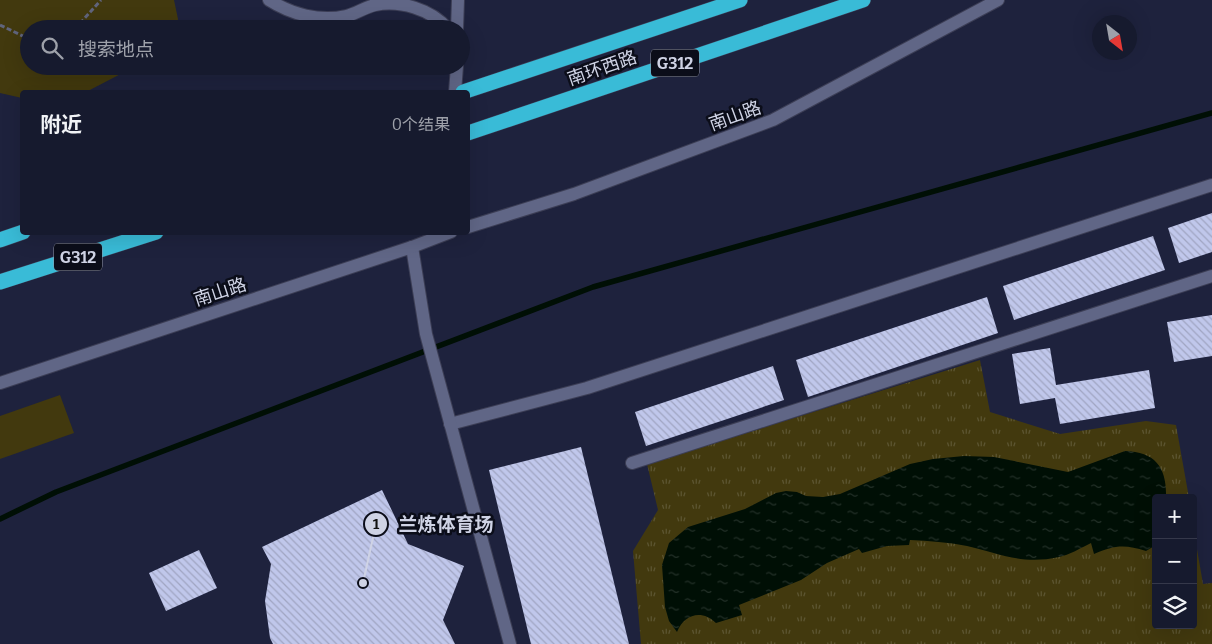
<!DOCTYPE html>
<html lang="zh">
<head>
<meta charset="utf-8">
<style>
	:root { --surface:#161a2e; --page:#23273a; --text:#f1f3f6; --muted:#9ea1aa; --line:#35384a }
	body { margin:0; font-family:Bitter,"Noto Sans SC",serif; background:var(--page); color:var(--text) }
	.controls { position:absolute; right:15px; bottom:15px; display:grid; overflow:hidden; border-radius:5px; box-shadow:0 5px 20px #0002 }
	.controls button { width:45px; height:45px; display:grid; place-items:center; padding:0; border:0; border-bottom:1px solid var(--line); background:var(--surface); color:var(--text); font:25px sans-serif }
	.compass { position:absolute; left:1092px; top:15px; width:45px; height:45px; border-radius:50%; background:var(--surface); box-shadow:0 5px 20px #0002; rotate:149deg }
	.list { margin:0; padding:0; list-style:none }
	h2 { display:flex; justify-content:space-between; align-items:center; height:65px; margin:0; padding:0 20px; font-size:21px }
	h2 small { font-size:16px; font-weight:400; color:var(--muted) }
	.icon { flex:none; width:28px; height:28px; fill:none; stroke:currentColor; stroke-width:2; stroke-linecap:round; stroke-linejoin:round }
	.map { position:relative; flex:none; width:1212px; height:644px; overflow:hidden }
	.search { position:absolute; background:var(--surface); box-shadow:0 5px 20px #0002; left:20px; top:20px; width:450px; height:55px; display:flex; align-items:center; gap:12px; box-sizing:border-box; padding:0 18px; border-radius:28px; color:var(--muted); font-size:19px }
	.panel { position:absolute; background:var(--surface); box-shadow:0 5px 20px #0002; left:20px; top:90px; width:450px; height:145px; border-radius:5px }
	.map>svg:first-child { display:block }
	.grass { fill:#42390e }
	.park { fill:url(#park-tufts) }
	.water { fill:url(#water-ripples) }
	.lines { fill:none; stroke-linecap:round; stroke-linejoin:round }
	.stream { stroke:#000f05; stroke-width:5.5 }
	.building { fill:url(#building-back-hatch) }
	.street-casing { stroke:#3c3e55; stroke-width:14 }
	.secondary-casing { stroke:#3c3e55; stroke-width:14 }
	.highway-casing { stroke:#3c3e55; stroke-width:16 }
	.path { stroke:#60647c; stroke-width:3; stroke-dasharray:5 2.5; stroke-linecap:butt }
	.street { stroke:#606686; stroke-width:12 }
	.secondary { stroke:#606686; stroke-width:12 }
	.highway { stroke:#39bbd7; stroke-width:15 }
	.labels { text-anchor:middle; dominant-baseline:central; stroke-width:5; stroke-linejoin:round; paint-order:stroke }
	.shield { fill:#0b0d19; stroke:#9498a8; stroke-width:1 }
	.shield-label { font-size:16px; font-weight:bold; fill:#cfd3e5 }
	.street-label { font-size:18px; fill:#cfd3e5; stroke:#0b0d19 }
	.leader { fill:none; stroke:#cfd3e5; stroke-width:2 }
	.callout-dot { fill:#cfd3e5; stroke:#0b0d19; stroke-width:2 }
	.mark-label { font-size:15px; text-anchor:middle; font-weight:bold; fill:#111 }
	.callout-label { font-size:19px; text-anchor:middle; font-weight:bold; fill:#cfd3e5; stroke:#0b0d19; stroke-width:5; stroke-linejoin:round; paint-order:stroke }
</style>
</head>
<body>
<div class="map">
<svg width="1212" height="644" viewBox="0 0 1212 644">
	<defs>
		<pattern id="park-tufts" width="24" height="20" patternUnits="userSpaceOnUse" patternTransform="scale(1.25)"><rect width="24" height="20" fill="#42390e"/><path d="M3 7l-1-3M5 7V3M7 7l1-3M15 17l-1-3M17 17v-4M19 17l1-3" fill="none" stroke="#5c5531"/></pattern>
		<pattern id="water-ripples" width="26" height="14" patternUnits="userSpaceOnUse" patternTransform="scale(1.25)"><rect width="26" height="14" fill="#000f05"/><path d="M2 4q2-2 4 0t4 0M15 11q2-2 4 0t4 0" fill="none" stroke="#243129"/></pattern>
		<pattern id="building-back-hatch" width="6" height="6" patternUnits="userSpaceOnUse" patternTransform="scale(1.25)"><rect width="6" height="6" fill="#c0c7eb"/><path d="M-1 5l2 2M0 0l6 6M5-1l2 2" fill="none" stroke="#a0a5c2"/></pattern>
	</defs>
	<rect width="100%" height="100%" fill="#1e223d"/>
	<g class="grass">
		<polygon points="0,0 174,0 178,19 177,29 29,29 29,66 136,66 86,92 22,92 22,98 0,93"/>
		<polygon points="60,395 74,433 0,459 0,416"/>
	</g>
	<polygon class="park" points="980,360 990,412 1060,434 1146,421 1176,425 1189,498 1156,498 1156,625 1193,625 1193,526 1203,584 1212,583 1212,644 641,644 633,551 658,510 647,464"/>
	<path class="water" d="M1125,451c31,1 42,17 41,47h-10v47l-10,6c-21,-7 -32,-6 -52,3l-3,-11c-10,5 -22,12 -32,14 -36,8 -58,-3 -92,-11 -19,-4 -38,-5 -57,-6l-1,5 -22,1 -25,7 -3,-4 -32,14 -26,17 -62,25 3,10 -26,8c-14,-14 -32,-9 -39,9l-8,-11 -4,-14 -3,-42 7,-22 19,-16 57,-18 31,-16 10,-2 11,1 9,4 17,1 17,-3 70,-30 23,-5 31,-3 30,1 74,15z"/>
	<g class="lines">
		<polyline class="stream" points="0,519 56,492 593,287 1212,113"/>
	</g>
	<g class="building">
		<polygon points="1212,213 1212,252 1179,263 1168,228"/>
		<polygon points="1153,236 1165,270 1014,320 1003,286"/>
		<polygon points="987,297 998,333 808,397 796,360"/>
		<polygon points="1212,315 1212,356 1174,362 1167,322"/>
		<polygon points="1050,348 1056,385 1149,370 1155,408 1060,424 1055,398 1020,404 1012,354"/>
		<polygon points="773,366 784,400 646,446 635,412"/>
		<polygon points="581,447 629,644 531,644 489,470"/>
		<polygon points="382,490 408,544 464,566 443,620 455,644 273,644 270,638 265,601 271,564 262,547"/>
		<polygon points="199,550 217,588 166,611 149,573"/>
	</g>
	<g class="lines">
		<defs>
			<g id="street">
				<path d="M269,0c22,14 50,22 77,16 10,-2 19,-9 29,-11 25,-5 56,4 73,24"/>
				<polyline points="450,424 587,388 1212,185"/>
				<polyline points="632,463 1212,276"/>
			</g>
			<g id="secondary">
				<polyline points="457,29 458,0"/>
				<polyline points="455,92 457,66"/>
				<polyline points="468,227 574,194 773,120 998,0"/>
				<polyline points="412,247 426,334 510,644"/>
				<polyline points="0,383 412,247 451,232"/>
			</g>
			<g id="highway">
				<polyline points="463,92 740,0"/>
				<polyline points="468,133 863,0"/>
				<polyline points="0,240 23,232"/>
				<polyline points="0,282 156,232"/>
			</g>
		</defs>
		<use href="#street" class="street-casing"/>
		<use href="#secondary" class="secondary-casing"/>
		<use href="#highway" class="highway-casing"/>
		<g class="path">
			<polyline points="0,25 29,39"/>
			<polyline points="75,29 101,0"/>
		</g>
		<use href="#street" class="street"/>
		<use href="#secondary" class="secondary"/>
		<use href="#highway" class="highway"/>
	</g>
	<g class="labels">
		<g class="shield">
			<rect x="651" y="49.5" width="48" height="27" rx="4"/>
			<rect x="54" y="243.5" width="48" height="27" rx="4"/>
		</g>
		<g class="shield-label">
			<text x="675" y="63">G312</text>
			<text x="78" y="257">G312</text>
		</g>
		<g class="street-label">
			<text transform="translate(602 68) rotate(-19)">南环西路</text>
			<text transform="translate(735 116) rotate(-20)">南山路</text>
			<text transform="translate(220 292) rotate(-18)">南山路</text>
		</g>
	</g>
	<path class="leader" d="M363 583L376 524"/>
	<g class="callout-dot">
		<circle cx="363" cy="583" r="5"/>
		<circle cx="376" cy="524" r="12"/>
	</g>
	<g class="mark-label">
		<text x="376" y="529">1</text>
	</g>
	<g class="callout-label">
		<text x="446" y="531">兰炼体育场</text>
	</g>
</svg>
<div class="controls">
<button>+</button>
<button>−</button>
<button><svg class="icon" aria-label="layers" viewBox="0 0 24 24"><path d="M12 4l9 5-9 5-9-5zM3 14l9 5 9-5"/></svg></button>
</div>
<svg class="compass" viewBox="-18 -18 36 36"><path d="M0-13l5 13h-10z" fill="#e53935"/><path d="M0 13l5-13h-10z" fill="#9ea1aa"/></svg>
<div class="search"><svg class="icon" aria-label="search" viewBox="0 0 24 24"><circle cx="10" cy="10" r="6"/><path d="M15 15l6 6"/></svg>搜索地点</div>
<section class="panel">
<h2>附近<small>0个结果</small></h2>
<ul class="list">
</ul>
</section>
</div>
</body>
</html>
